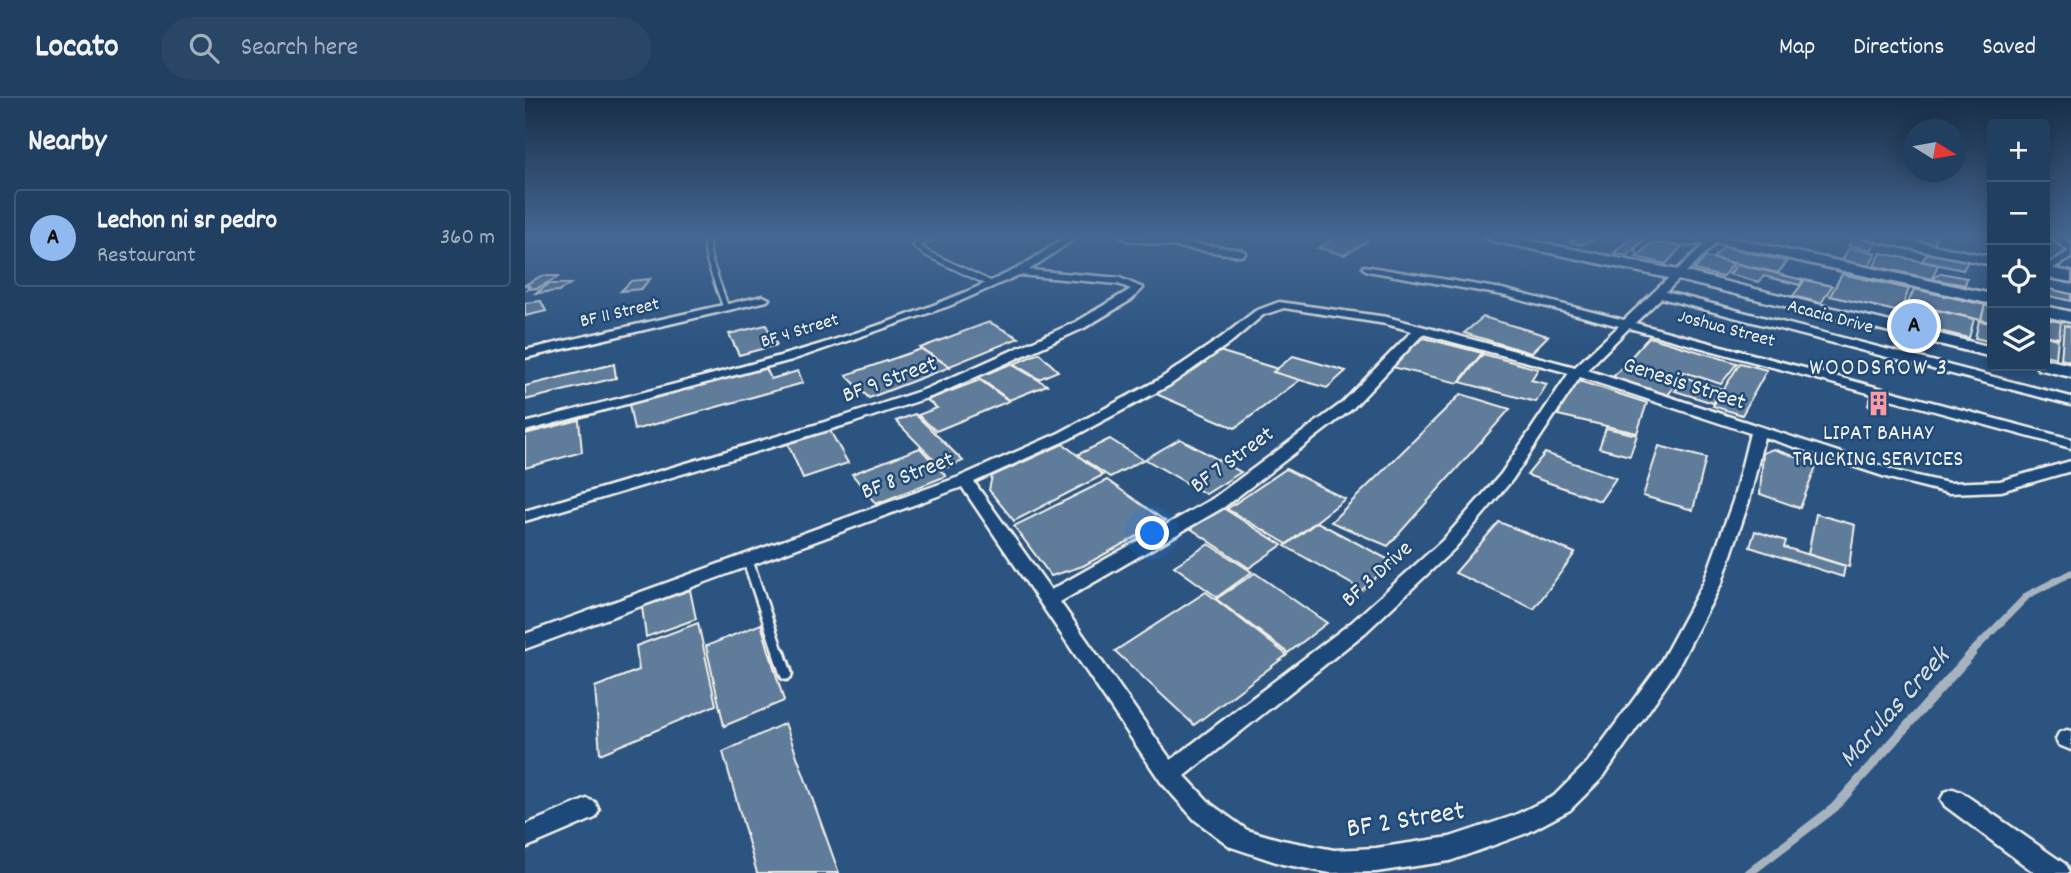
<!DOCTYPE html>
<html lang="en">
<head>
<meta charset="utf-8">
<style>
	:root { --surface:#213f61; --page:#294667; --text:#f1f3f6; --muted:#a2afbd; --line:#3e5876; --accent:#90b9f0 }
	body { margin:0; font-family:Dekko,sans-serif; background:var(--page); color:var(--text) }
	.controls { position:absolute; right:21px; top:21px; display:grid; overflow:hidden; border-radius:7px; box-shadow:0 4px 18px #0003 }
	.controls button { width:63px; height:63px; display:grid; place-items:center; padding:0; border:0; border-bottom:2px solid var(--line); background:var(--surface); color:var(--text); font:35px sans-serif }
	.compass { position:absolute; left:1378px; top:21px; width:63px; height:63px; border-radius:50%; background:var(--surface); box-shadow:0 4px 18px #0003; rotate:101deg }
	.you { position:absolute; left:628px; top:436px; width:24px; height:24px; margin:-18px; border:5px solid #fff; border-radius:50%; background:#1a73e8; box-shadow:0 0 0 10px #1a73e833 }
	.badge { display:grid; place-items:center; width:46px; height:46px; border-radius:50%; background:var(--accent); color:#111; font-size:23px; font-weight:700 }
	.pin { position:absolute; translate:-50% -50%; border:4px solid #fff; box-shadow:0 2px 7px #0006 }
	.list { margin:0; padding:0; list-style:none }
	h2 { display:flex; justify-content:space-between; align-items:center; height:91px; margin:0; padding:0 28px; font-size:30px }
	h2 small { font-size:23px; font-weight:400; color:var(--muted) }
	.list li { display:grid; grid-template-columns:46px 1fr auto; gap:21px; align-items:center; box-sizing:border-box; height:98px; margin:0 14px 14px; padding:0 14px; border:2px solid var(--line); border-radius:7px }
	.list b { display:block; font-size:26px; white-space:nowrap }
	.list p { margin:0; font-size:23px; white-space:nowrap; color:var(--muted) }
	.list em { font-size:23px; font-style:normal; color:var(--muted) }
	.icon { flex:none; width:38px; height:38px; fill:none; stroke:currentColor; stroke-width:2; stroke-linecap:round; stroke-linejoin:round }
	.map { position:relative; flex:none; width:1546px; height:775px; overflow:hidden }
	header { display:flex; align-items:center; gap:42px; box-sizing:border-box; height:98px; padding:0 35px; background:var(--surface); border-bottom:2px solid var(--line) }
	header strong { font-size:33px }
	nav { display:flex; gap:38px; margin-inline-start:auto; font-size:24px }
	.search { width:490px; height:63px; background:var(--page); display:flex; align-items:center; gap:18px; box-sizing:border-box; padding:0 24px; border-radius:38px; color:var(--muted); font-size:26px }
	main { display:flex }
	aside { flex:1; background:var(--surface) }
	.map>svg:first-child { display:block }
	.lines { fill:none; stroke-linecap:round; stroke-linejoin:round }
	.stream-far1 { stroke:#a7b4c0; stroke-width:7 }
	.stream { stroke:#a7b4c0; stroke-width:9 }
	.building { fill:#5e7b9a; stroke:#f4f1e8; stroke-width:2 }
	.lane-far2-casing { stroke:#f4f1e8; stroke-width:9 }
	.lane-far1-casing { stroke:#f4f1e8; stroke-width:14 }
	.lane-casing { stroke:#f4f1e8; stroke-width:17 }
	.street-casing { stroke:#f4f1e8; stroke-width:5 }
	.secondary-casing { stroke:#f4f1e8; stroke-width:5 }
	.lane-far2 { stroke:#1f4a7a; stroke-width:5 }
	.lane-far1 { stroke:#1f4a7a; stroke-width:9 }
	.lane { stroke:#1f4a7a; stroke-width:11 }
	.street { fill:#1f4a7a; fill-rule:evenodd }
	.secondary { fill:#1f4a7a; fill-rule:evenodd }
	.labels { text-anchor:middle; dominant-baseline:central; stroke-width:5; stroke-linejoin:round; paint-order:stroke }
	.far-street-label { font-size:19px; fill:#f4f1e8; stroke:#1f4a7a }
	.street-label { font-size:23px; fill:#f4f1e8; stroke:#1f4a7a }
	.poi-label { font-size:23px; fill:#f4f1e8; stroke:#1f4a7a }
	.neighbourhood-label { font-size:24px; letter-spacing:2px; fill:#f4f1e8; stroke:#1f4a7a }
	.near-water-label { font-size:28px; font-style:italic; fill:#dadddb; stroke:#1f4a7a }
	.near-street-label { font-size:28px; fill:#f4f1e8; stroke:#1f4a7a }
</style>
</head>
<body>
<header>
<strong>Locato</strong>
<div class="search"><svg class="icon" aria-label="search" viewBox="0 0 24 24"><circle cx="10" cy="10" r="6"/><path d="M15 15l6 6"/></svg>Search here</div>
<nav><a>Map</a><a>Directions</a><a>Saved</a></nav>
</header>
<main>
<aside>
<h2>Nearby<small></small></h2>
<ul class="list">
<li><span class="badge">A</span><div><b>Lechon ni sr pedro</b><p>Restaurant</p></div><em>360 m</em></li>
</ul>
</aside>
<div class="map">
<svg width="1546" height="775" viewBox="0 0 1546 775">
	<rect width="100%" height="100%" fill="#2c5481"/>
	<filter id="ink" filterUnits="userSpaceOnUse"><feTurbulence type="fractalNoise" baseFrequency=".0143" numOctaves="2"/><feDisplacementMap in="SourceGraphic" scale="14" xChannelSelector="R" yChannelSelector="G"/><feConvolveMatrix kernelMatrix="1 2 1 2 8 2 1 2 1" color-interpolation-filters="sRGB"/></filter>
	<g filter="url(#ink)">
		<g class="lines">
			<polyline class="stream-far1" points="1445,556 1503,497 1546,475"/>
			<polyline class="stream" points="1224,775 1309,710 1447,555"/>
		</g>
		<g class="building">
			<polygon points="812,139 827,139 843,143 819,157 793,150"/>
			<polygon points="1052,139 1075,139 1056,147 1045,144"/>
			<polygon points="1107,139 1122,139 1102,158 1089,155"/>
			<polygon points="1329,139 1352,144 1346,152 1323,147"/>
			<polygon points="1384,139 1411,139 1409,148 1383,143"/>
			<polygon points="1128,142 1157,148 1141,166 1111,159"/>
			<polygon points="1199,149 1239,158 1262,164 1253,175 1188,160"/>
			<polygon points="1324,150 1351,155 1344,168 1317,162"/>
			<polygon points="1356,155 1413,167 1407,181 1349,168"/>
			<polygon points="1403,155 1443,163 1438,172 1397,163"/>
			<polygon points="1181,159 1209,166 1197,179 1169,172"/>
			<polygon points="1212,167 1237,172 1278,182 1275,187 1239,178 1234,184 1204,176"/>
			<polygon points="1416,175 1442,180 1440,187 1407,181"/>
			<polygon points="1317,176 1384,191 1375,214 1305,198"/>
			<polygon points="16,178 35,178 13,190 2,191 5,188 0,187"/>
			<polygon points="125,181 116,191 96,193 106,183"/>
			<polygon points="1280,182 1307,188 1296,205 1268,198"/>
			<polygon points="24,186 45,186 34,193 11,195"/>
			<polygon points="1520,190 1546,196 1546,203 1520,197"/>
			<polygon points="1389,191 1460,207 1456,222 1383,205"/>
			<polygon points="16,203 21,213 0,218 0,205"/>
			<polygon points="1380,205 1449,221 1444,240 1373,223"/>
			<polygon points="1460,207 1467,209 1467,224 1456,222"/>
			<polygon points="958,219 1023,238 1006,255 939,235"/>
			<polygon points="1520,221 1536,224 1534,240 1520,237"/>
			<polygon points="1454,223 1467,225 1467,244 1450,240"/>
			<polygon points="464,224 494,240 425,268 395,250"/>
			<polygon points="241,227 252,247 214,257 204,236"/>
			<polygon points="1539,227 1546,229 1546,264 1536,261"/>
			<polygon points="1520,238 1533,241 1531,260 1520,257"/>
			<polygon points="1124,239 1212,265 1196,286 1159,274 1143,297 1087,280"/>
			<polygon points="899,240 957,255 933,285 867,269 888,243 894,244"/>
			<polygon points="396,251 425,269 344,300 321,277"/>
			<polygon points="694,253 779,279 710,330 629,295"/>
			<polygon points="514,255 533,273 514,281 489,266"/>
			<polygon points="958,256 1013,271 1006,282 1022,286 1011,304 935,284"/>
			<polygon points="768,258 821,273 802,290 748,274"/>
			<polygon points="1215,265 1242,272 1217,317 1188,308"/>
			<polygon points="89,266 91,280 0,302 0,288"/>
			<polygon points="486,266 522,287 484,302 453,279"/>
			<polygon points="241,270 246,281 273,273 278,285 109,332 104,306"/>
			<polygon points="1161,280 1198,291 1188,305 1150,293"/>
			<polygon points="455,282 484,303 411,333 393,317 412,310 402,302"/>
			<polygon points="1054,283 1122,305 1112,335 1033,317 1047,286"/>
			<polygon points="936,296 985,311 863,448 806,424"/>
			<polygon points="1346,299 1363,304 1360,312 1343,307"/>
			<polygon points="390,316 438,363 418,371 371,323"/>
			<polygon points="54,322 57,354 0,370 0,336"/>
			<polygon points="1081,330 1112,337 1105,358 1074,350"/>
			<polygon points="304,331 323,365 278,380 262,344"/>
			<polygon points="585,341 618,362 585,379 552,357"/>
			<polygon points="655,341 716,374 681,396 620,361"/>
			<polygon points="538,346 578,377 489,423 464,392 467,378"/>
			<polygon points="1134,348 1181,360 1168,412 1118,398"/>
			<polygon points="395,350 421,378 351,406 327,376"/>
			<polygon points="1248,351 1292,366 1275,410 1235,396 1238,355"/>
			<polygon points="1020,355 1091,380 1075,403 1002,377"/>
			<polygon points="761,371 820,401 762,446 702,411"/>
			<polygon points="582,382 640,423 558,468 526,478 489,428"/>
			<polygon points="698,410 757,447 724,470 665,430"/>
			<polygon points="1291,416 1330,427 1324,469 1283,456"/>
			<polygon points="792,424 868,464 837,492 760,448"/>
			<polygon points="974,424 1050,455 1009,511 930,475"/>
			<polygon points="1230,433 1261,443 1259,449 1320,468 1318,479 1225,449"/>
			<polygon points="684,446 727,474 692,499 649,468"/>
			<polygon points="730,475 802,525 763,555 691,501"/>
			<polygon points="165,492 171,521 121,539 117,509"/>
			<polygon points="681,494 762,557 669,627 590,553"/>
			<polygon points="173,525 191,607 75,656 70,589 114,572 111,548"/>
			<polygon points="236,526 259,603 199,628 181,548"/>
			<polygon points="260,625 314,775 232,775 198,654"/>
		</g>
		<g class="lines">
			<defs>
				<g id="lane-far2">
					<polyline points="180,139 184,162 201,210"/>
					<polyline points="408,139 391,147 401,155 466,186"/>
					<polyline points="1114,152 1125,141 1166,145 1190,140"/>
				</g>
				<polyline id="lane-far1" points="223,463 254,556"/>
				<polyline id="lane" points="254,555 261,576"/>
				<g id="street">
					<path d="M541,139h11l-48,33 91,8 23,10 -12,12 -47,28 -148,67 -81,27 -330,99v-10l320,-95 81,-27 150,-67 55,-33 -13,-5 -99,-9 -70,31 -157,54 -267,71v-8c163,-44 334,-78 487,-152 19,-9 36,-23 54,-34z"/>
					<polygon points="597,139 621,139 716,152 721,155 716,158 602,142"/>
					<path d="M1187,139l9,1 -55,54 405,105v8l-410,-107 -26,25 436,116v9l-442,-120 -42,42 312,102 49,11 52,-2 71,-20v10l-70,20 -53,2 -59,-15 -125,-41 -15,64 -27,81 -46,89 -73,106 -33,33 -43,23 -77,28 -74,11 -46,1 -48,-9 -51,-17 -36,-27 -34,-38 -199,-295 -437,162v-15l434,-157 100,-44 101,-54 62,-42 33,-26 24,-9 108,15 188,50 44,-41 -117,-31 -134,-24 -5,-3 1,-2 138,23 122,31zM759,210l102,16 26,7 -70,72 -130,96 -161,91 -77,-108 95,-43 101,-54 60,-42 33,-28zM898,236l146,39 -68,101 -58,66 -91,82 -181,138 -111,-158 164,-95 128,-98zM1055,279l170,56 -17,68 -29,81 -45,83 -72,98 -33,33 -41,20 -63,21 -74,11 -42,2 -52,-10 -35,-10 -36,-26 -26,-28 181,-144 89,-84 57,-68z"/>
					<polygon points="1526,139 1537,139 1546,146 1546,160 1520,175 1520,168 1544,153"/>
					<polygon points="238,198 244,201 242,203 0,260 0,252"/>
					<polygon points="1542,632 1546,633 1546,652 1534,647 1531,641 1534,635"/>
					<polygon points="1428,691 1436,694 1540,766 1544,775 1510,775 1420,708 1416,701 1420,694"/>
					<polygon points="62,701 70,704 74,712 70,720 0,750 0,727"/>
				</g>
				<g id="secondary">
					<polygon points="961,139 987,139 1153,172 1467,249 1467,259 1153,182 968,143"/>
					<polygon points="1177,139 1202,139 1467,196 1467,206 1184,143"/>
					<polygon points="1343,139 1369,139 1467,159 1467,167 1350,143"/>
					<polygon points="1520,169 1546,174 1546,184 1520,179"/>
					<polygon points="1520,208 1546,214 1546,224 1520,218"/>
					<polygon points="1520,261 1546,267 1546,279 1513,271 1511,268 1520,268"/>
				</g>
			</defs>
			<use href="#lane-far2" class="lane-far2-casing"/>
			<use href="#lane-far1" class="lane-far1-casing"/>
			<use href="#lane" class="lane-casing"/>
			<use href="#street" class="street-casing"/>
			<use href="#secondary" class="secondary-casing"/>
			<use href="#lane-far2" class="lane-far2"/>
			<use href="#lane-far1" class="lane-far1"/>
			<use href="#lane" class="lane"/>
			<use href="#street" class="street"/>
			<use href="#secondary" class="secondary"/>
		</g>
	</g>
	<linearGradient id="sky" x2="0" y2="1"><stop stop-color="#182e47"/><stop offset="0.56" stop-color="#456792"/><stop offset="1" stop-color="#456792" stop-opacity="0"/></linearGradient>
	<rect width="1546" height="247" fill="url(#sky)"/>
	<defs>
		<symbol id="building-bare" viewBox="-9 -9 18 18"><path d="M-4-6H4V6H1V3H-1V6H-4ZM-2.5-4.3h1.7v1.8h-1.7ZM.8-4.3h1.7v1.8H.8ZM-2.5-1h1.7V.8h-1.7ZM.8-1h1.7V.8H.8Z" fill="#ff9aa2" stroke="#1f4a7a" stroke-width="2.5" paint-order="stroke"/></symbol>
	</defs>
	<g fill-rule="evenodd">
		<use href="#building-bare" x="1336" y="288" width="35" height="35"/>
	</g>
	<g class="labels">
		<g class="far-street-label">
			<text transform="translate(95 216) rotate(-13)">BF 11 Street</text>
			<text transform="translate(1305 220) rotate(15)">Acacia Drive</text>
			<text transform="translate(1201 232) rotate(15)">Joshua Street</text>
			<text transform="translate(275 234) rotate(-17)">BF 4 Street</text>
		</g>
		<g class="street-label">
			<text transform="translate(365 283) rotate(-20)">BF 9 Street</text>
			<text transform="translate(1159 287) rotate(18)">Genesis Street</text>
			<text transform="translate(708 363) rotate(-36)">BF 7 Street</text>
			<text transform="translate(383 379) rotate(-21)">BF 8 Street</text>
			<text transform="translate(853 477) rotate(-42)">BF 3 Drive</text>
		</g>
		<g class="poi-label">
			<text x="1353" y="336">LIPAT BAHAY<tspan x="1353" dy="26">TRUCKING SERVICES</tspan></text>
		</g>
		<g class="neighbourhood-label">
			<text x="1354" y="271">WOODSROW 3</text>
		</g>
		<g class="near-water-label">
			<text transform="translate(1371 611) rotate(-48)">Marulas Creek</text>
		</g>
		<g class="near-street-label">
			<text transform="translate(881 724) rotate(-9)">BF 2 Street</text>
		</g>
	</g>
</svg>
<div class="controls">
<button>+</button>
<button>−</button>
<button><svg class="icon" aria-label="locate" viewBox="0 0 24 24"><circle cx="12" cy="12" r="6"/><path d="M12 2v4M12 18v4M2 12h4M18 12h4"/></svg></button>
<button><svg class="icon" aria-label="layers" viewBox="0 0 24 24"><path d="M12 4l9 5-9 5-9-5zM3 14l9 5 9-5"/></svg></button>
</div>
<svg class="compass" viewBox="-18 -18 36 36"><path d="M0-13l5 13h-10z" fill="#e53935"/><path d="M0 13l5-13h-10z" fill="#a2afbd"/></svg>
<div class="you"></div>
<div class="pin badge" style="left:1389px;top:228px">A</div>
</div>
</main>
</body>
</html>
